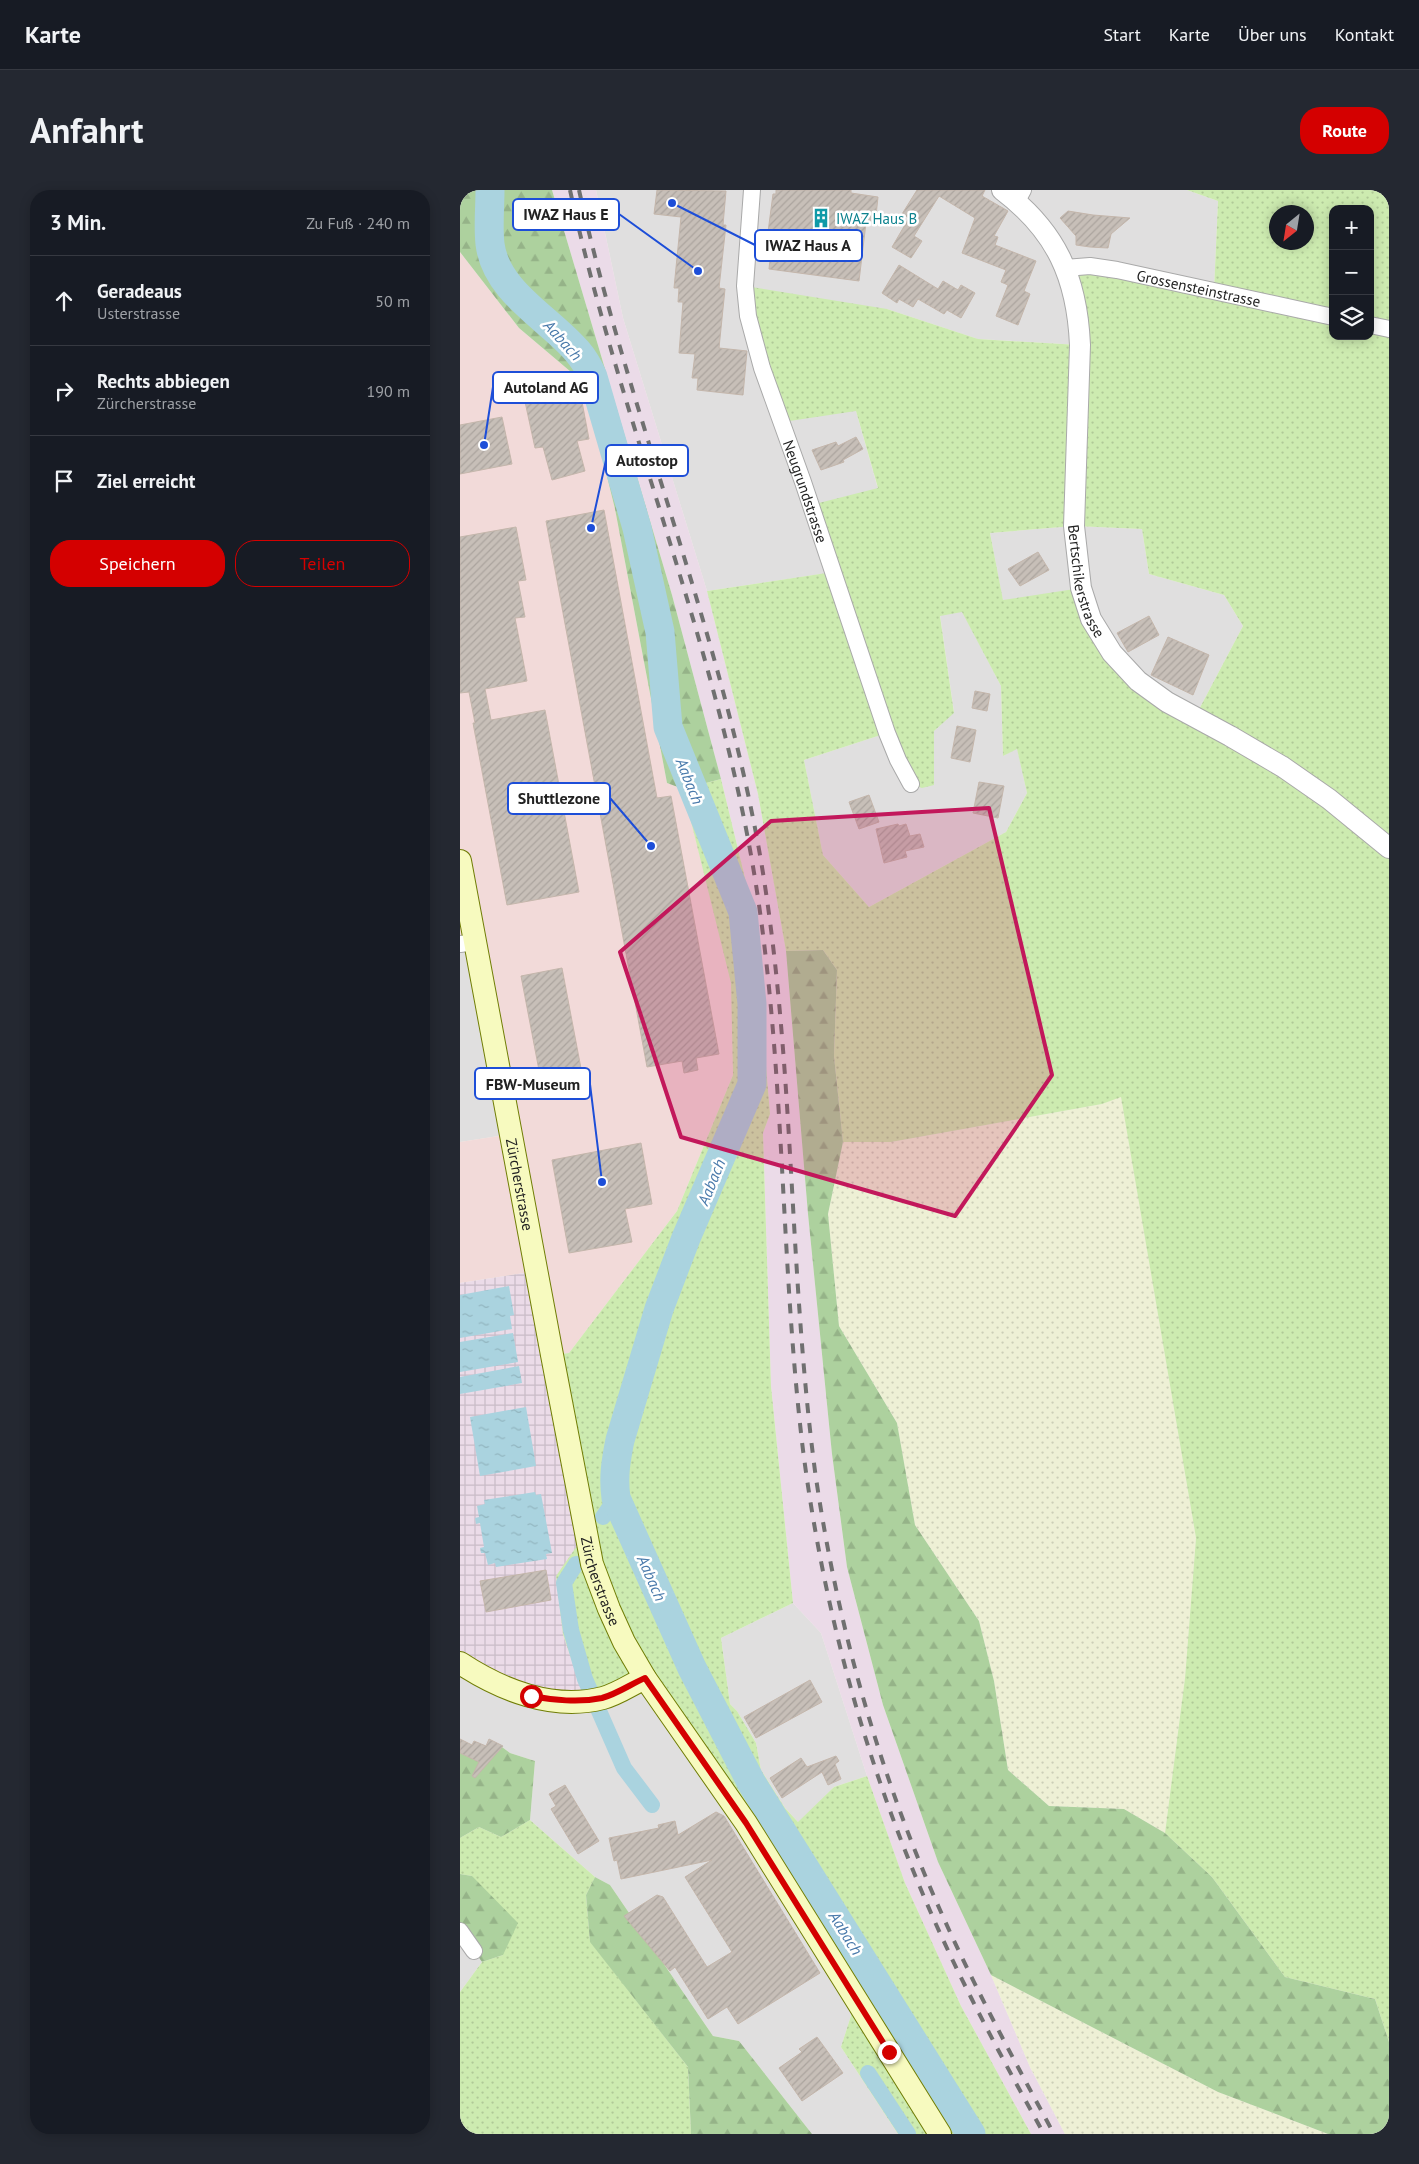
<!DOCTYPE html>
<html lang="de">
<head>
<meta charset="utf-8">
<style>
	:root { --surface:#171b24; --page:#242831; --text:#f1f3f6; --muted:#9ea1a6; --line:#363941; --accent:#d40000 }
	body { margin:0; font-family:"PT Sans",sans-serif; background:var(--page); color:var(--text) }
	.controls { position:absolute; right:15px; top:15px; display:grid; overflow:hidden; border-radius:10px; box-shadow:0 2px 12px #0003 }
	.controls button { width:45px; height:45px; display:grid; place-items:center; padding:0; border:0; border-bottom:1px solid var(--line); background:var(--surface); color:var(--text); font:25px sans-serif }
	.compass { position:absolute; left:809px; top:15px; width:45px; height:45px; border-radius:50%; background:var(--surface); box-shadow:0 2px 12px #0003; rotate:210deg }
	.stop { position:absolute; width:15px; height:15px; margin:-11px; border:4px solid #d40000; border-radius:50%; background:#fff }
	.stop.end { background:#d40000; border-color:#fff; box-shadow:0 1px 5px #0008 }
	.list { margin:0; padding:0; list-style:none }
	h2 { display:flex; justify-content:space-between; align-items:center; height:65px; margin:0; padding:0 20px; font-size:21px }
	h2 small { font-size:16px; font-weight:400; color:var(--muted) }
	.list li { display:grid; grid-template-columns:32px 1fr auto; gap:15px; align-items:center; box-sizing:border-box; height:90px; padding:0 20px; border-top:1px solid var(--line) }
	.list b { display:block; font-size:19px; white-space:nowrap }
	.list p { margin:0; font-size:16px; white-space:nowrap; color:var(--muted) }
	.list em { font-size:16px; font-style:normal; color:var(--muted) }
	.actions { display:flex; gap:10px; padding:15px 20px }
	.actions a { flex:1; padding:11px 0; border:1px solid var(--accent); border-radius:20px; text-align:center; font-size:18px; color:var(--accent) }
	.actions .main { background:var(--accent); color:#fff }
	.icon { flex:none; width:28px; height:28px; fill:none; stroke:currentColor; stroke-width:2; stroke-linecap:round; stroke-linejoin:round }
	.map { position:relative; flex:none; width:929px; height:1944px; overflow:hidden; border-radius:20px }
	header { display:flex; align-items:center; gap:30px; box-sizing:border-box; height:70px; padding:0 25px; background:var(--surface); border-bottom:1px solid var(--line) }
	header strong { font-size:24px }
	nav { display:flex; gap:28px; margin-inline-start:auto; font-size:18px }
	.intro { display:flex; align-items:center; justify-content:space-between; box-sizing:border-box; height:120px; padding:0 30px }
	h1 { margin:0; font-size:35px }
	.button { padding:12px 22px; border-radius:20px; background:var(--accent); color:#fff; font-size:18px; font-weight:700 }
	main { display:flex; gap:30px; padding:0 30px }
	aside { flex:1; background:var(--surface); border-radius:20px; box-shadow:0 2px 12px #0003 }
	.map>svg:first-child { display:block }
	.residential { fill:#e0dfdf }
	.commercial { fill:#f2dad9 }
	.industrial { fill:url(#industrial-grid) }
	.railway { fill:#ebdbe8 }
	.farmland { fill:url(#farmland-dots) }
	.grass { fill:url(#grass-dots); fill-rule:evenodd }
	.forest { fill:url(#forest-firs) }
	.water { fill:url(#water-ripples) }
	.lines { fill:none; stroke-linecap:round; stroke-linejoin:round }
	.canal { stroke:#aad3df; stroke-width:16 }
	.river { stroke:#aad3df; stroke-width:29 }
	.building { fill:url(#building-hatch); stroke:#c4b6ab }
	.minor-casing { stroke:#a9a9a9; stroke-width:18 }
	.tertiary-casing { stroke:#a9a9a9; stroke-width:22 }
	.secondary-casing { stroke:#707d05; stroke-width:24 }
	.minor { stroke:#fff; stroke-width:16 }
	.tertiary { stroke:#fff; stroke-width:20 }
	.secondary { stroke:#f7fabf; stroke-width:22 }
	.rail { stroke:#707070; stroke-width:4; stroke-dasharray:10 10; stroke-linecap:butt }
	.route { stroke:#d40000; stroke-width:6 }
	.marked { fill:#c2185b; fill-opacity:0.2; stroke:#c2185b; stroke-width:4; stroke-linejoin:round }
	.labels { text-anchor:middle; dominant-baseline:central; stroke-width:5; stroke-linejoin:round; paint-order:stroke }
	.culture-label { font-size:15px; fill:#0d838f; stroke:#fff; text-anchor:start }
	.street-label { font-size:15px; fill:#222; stroke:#fff }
	.water-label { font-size:16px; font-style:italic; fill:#4a7aab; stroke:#fff }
	.leader { fill:none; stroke:#1d4ed8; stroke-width:2 }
	.callout-dot { fill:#1d4ed8; stroke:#fff; stroke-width:2 }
	.callout { fill:#fff; stroke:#1d4ed8; stroke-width:2 }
	.callout-label { font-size:16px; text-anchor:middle; font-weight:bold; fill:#222 }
</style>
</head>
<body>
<header>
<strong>Karte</strong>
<nav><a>Start</a><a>Karte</a><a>Über uns</a><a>Kontakt</a></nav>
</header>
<div class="intro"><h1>Anfahrt</h1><a class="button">Route</a></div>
<main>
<aside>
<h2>3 Min.<small>Zu Fuß · 240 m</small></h2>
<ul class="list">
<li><svg class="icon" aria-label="ahead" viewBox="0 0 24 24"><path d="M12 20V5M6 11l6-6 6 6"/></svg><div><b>Geradeaus</b><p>Usterstrasse</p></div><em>50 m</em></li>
<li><svg class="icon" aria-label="right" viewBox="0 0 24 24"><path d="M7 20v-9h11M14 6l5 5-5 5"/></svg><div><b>Rechts abbiegen</b><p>Zürcherstrasse</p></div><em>190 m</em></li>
<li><svg class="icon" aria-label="arrive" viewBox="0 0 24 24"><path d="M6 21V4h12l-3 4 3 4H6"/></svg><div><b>Ziel erreicht</b></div></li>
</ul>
<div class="actions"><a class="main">Speichern</a><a>Teilen</a></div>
</aside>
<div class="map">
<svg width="929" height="1944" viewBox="0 0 929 1944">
	<defs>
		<pattern id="industrial-grid" width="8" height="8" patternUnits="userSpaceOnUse" patternTransform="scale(1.25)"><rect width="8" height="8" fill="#ebdbe8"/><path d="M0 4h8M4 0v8" fill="none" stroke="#c9bcc7"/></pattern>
		<pattern id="farmland-dots" width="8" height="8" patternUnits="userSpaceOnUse" patternTransform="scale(1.25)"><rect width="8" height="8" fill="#eef0d5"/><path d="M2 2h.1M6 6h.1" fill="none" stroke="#ccceb7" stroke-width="1.8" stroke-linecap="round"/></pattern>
		<pattern id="grass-dots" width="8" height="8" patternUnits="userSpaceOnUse" patternTransform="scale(1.25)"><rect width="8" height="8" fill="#cdebb0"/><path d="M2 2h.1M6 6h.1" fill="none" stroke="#b0c997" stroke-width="1.8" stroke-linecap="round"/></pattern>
		<pattern id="forest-firs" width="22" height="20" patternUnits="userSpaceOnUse" patternTransform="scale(1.25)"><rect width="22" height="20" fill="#add19e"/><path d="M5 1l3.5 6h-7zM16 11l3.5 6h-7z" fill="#95b388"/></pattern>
		<pattern id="water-ripples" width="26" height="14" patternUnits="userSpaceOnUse" patternTransform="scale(1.25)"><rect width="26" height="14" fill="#aad3df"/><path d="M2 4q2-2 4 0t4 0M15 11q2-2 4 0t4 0" fill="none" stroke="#92b5bf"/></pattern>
		<pattern id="building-hatch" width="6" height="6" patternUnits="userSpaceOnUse" patternTransform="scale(1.25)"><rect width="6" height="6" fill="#c7bfb8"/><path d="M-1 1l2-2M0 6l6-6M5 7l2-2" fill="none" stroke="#aba49e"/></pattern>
	</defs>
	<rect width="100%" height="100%" fill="#f2efe9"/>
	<g class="residential">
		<polygon points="136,0 727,0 758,11 754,101 620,155 518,149 427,119 396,221 418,299 374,382 247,401 163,128"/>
		<polygon points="614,336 682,339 689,384 764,405 783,436 735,527 543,411 530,343"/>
		<polygon points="502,421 541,496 543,566 557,558 567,603 546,642 409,717 363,665 344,570 427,543 474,595 474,541 494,522 480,425"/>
		<polygon points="15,752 51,944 0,952 0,754"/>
		<polygon points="333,1413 361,1443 407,1586 374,1597 339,1633 325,1618 301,1580 296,1553 277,1521 270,1514 261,1448"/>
		<polygon points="0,1473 98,1510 185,1488 396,1810 381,1857 438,1944 352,1944 279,1851 253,1846 150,1695 135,1687 70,1630 75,1571 50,1563 42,1557 26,1575 0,1563"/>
		<polygon points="0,1741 22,1772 0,1802"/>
	</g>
	<polygon class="commercial" points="0,62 59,138 124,193 155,319 207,593 223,599 272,793 273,885 217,1021 109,1163 92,1165 77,1081 0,1093 0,952 51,944 15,752 0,754"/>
	<polygon class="industrial" points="77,1081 126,1343 103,1444 125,1510 98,1510 0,1473 0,1093"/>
	<polygon class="railway" points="92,0 136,0 163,128 247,401 298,604 326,761 348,1024 372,1264 387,1377 423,1515 478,1672 531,1785 570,1877 605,1944 571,1944 501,1816 445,1693 407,1586 361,1443 333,1413 311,1196 303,943 310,924 293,721 261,589 212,405"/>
	<g class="farmland">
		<polygon points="661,906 736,1348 725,1488 705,1643 664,1619 589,1616 548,1580 534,1491 519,1431 455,1335 437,1233 379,1136 368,1024 383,952 431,952 642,914"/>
		<polygon points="531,1785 758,1902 868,1944 605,1944 570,1877"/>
	</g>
	<g class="grass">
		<path d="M727,0h202v1852l-14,-43 -90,-22 -73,-100 -47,-44 20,-155 11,-140 -75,-441 -19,7 -211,38h-48l-9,-86 3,-86 -14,-20 -37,1 -28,-157 -51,-203 126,-19 -22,-67 67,-17 -22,-77 -73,11 -38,-136 142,23 91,30 101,6 -14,-77 149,23 4,-90zM873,19h37v127h-37zM816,22h30v30h-30zM614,336l68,3 7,45 75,21 19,31 -48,91 -83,-64 -31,-65 -78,12 -13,-67zM502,422l39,74 2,70 14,-7 10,44 -21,39 -137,75 -46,-52 -19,-95 83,-27 24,51 11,4 12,-3v-54l20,-18 -14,-97z"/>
		<polygon points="261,589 293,721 310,924 303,943 311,1196 333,1413 261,1448 270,1514 277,1521 296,1553 301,1580 325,1618 338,1632 374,1597 407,1586 445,1693 501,1816 571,1944 438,1944 381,1857 396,1810 185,1488 125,1510 103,1444 96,1386 126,1343 92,1165 109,1163 217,1021 273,885 271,793 223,599"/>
		<polygon points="70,1630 135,1687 126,1705 130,1751 228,1877 231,1944 0,1944 0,1802 22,1772 43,1765 12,1686 0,1684 0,1648 19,1637 41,1647"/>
	</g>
	<g class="forest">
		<polygon points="0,0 92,0 212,405 261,589 223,599 207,593 155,319 124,193 59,138 0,62"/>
		<polygon points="363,760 377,780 374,866 383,952 368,1024 379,1136 437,1233 455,1335 519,1431 534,1491 548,1580 589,1616 664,1619 705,1643 752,1687 825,1787 915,1809 929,1852 929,1944 868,1944 758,1902 531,1785 478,1672 423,1515 387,1377 372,1264 348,1024 326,761"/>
		<polygon points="42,1557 50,1563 75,1571 70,1630 41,1647 19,1637 0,1648 0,1563 26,1575"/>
		<polygon points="0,1684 12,1686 58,1733 43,1765 22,1772 0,1741"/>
		<polygon points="135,1687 150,1695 253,1846 279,1851 352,1944 231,1944 228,1877 130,1752 126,1705"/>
	</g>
	<g class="water">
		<polygon points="49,1096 54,1125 50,1126 52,1139 0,1148 0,1105"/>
		<polygon points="53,1143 58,1172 0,1182 0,1152"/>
		<polygon points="59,1176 62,1193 0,1204 0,1187"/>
		<polygon points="66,1217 76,1276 20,1286 10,1227"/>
		<polygon points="75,1302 76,1305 81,1304 92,1363 86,1364 87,1369 36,1377 35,1373 28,1375 25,1363 21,1363 20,1358 24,1357 20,1333 16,1334 15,1328 19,1327 17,1316 25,1314 24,1310"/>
	</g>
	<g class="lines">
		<g class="canal">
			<polyline points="143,1327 156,1308"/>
			<polyline points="116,1374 104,1393 111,1440 125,1489 164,1578 192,1615"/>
			<polyline points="408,1883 448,1944"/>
		</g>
		<path class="river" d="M30,0c0,17 -2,36 0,54 6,48 59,74 87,107 7,8 12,17 16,26l44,151 23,104 8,95 75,185 9,92v80l-66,154 -27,71 -39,131c-4,20 -7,37 -4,58l76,170 59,114 220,352"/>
	</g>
	<g class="building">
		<polygon points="197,0 266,1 263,35 266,35 259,98 265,99 259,158 287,161 283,205 237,200 238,188 232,188 235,164 219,163 223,112 218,112 219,98 214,98 221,27 194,24"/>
		<polygon points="316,0 391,0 391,3 418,7 416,26 413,26 412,34 406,33 399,91 309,79 313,42 308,42 313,4 316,4"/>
		<polygon points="457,0 525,0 522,6 548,21 534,46 538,47 535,55 576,71 564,101 570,104 558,135 536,126 548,95 541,92 546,80 502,63 515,28 479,6 454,46 462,51 451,68 432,57 449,28 442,24"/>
		<polygon points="608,21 633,25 670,28 651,44 648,58 630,57 616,55 616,46 600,28"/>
		<polygon points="439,75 478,99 483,91 498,100 501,95 515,103 501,128 487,120 484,124 458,109 453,117 439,109 437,113 422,103"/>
		<polygon points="119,196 129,249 117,251 125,281 92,290 83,257 75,258 64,207"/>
		<polygon points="42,227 52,274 0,284 0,235"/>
		<polygon points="396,247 403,259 383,270 384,272 361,280 352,260 376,252 378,256"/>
		<polygon points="144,320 197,608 211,606 259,864 236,868 238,880 224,883 222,871 187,877 86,331"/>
		<polygon points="56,337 66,390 58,391 65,427 55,428 67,491 25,499 31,530 85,520 119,702 47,715 13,533 15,533 9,502 0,503 0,347"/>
		<polygon points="578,362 589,380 560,396 548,379"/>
		<polygon points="689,426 699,445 668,462 657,443"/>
		<polygon points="708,447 749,465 733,505 691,485"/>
		<polygon points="515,501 530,504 527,521 512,518"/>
		<polygon points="497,536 516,540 510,572 491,568"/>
		<polygon points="519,592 544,596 538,628 513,623"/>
		<polygon points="409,605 419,632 399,639 389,612"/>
		<polygon points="438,634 439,636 446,634 450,646 460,644 464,657 445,661 447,667 424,673 416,639"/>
		<polygon points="102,778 123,889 82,896 61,786"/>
		<polygon points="181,953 192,1014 165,1019 172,1052 109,1063 92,970"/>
		<polygon points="86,1380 91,1410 26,1422 20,1391"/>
		<polygon points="350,1490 362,1512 296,1548 284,1527"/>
		<polygon points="0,1549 12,1555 14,1551 26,1556 29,1549 43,1556 15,1588 12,1586 19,1572 0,1563"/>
		<polygon points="376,1566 379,1571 375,1574 381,1589 368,1595 362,1582 322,1608 310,1588 341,1568 347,1577"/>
		<polygon points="105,1595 139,1651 118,1664 91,1619 96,1616 89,1604"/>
		<polygon points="256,1622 264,1626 360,1783 278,1834 267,1817 248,1829 215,1777 210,1781 164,1726 197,1705 203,1707 247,1777 272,1762 225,1687 252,1670 161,1689 157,1670 154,1671 149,1648 199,1638 198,1635 215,1631 218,1645"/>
		<polygon points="357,1847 383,1883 342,1911 319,1878 342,1862 339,1859"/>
	</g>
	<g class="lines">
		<defs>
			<g id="minor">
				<path id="s1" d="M292,0l-7,96 3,30 14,52 41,114 84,251 11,27 13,24"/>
				<polyline points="557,11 563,0"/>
				<path id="s2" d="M605,78l25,-2 27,4 216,47"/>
				<polyline points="910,135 929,139"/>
				<polyline points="0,754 15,752"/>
				<polyline points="0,1741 14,1761"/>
			</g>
			<g id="tertiary">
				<path id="s3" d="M542,0c54,41 75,87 78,155l-6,181 7,62 10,31 21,34 26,28 29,21 63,34 53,31 46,32 60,49"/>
			</g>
			<g id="secondary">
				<path id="s4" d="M0,671l92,494 40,209 17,45 15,33 21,36 101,145 194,311"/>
				<path d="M0,1473c41,27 93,48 143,35 15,-4 29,-14 42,-20"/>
			</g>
		</defs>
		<use href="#minor" class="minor-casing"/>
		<use href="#tertiary" class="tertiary-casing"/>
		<use href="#secondary" class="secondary-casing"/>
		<use href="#minor" class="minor"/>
		<use href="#tertiary" class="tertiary"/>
		<use href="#secondary" class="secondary"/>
		<g class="rail">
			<path d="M110,0c49,225 140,438 181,665 35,197 28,397 52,595 19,148 57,293 114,430 36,88 81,171 127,254"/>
			<path d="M119,0c50,224 141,439 181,665 35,204 28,411 55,616 20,140 57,278 112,409 37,88 82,171 127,254"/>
		</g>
	</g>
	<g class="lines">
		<path class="route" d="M71,1506c23,4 47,7 71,2 15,-4 29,-14 43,-20l101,145 143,229"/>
	</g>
	<path class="marked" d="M529,618l63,267 -97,141 -274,-79 -61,-185 151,-131z"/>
	<defs>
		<symbol id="building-bare" viewBox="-9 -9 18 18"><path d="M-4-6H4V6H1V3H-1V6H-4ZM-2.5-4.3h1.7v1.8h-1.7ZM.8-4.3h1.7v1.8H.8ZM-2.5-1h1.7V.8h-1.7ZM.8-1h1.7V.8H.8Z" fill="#0f9aa8" stroke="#fff" stroke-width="2.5" paint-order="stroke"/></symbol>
	</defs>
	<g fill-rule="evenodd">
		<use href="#building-bare" x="347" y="14" width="28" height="28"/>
	</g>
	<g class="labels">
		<g class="culture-label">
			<text x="376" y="28">IWAZ Haus B</text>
		</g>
		<g class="street-label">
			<text stroke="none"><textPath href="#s2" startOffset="136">Grossensteinstrasse</textPath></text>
			<text stroke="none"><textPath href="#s1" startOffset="311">Neugrundstrasse</textPath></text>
			<text stroke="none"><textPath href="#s3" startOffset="418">Bertschikerstrasse</textPath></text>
			<text stroke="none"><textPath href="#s4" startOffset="329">Zürcherstrasse</textPath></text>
			<text stroke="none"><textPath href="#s4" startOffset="734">Zürcherstrasse</textPath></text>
		</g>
		<g class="water-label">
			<text transform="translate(103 150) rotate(48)">Aabach</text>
			<text transform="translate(230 591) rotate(68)">Aabach</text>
			<text transform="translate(251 992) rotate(-68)">Aabach</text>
			<text transform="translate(192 1388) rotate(66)">Aabach</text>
			<text transform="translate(386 1743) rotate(58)">Aabach</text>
		</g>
	</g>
	<path class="leader" d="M238 81L159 24M212 13L295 55M24 255L33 197M131 338L146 270M191 656L150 608M142 992L130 894"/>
	<g class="callout-dot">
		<circle cx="238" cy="81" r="5"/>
		<circle cx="212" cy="13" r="5"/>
		<circle cx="24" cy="255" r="5"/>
		<circle cx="131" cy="338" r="5"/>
		<circle cx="191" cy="656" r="5"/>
		<circle cx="142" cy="992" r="5"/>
	</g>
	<g class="callout">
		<rect x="53" y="9" width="106" height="31" rx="5"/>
		<rect x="295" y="40" width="107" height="31" rx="5"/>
		<rect x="33" y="182" width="105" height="31" rx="5"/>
		<rect x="146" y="255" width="82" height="31" rx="5"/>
		<rect x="48" y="593" width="102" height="31" rx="5"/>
		<rect x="15" y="878" width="115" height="31" rx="5"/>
	</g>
	<g class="callout-label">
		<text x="106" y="30">IWAZ Haus E</text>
		<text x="348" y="61">IWAZ Haus A</text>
		<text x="86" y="203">Autoland AG</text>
		<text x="187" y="276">Autostop</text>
		<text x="99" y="614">Shuttlezone</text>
		<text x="73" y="900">FBW-Museum</text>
	</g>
</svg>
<div class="controls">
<button>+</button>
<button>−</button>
<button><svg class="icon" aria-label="layers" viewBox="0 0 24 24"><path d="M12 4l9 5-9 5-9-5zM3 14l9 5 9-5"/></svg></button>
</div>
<svg class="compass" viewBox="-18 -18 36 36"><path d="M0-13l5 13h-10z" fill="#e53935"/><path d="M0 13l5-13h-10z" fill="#9ea1a6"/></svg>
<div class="stop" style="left:71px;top:1506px"></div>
<div class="stop end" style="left:429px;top:1862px"></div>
</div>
</main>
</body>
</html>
